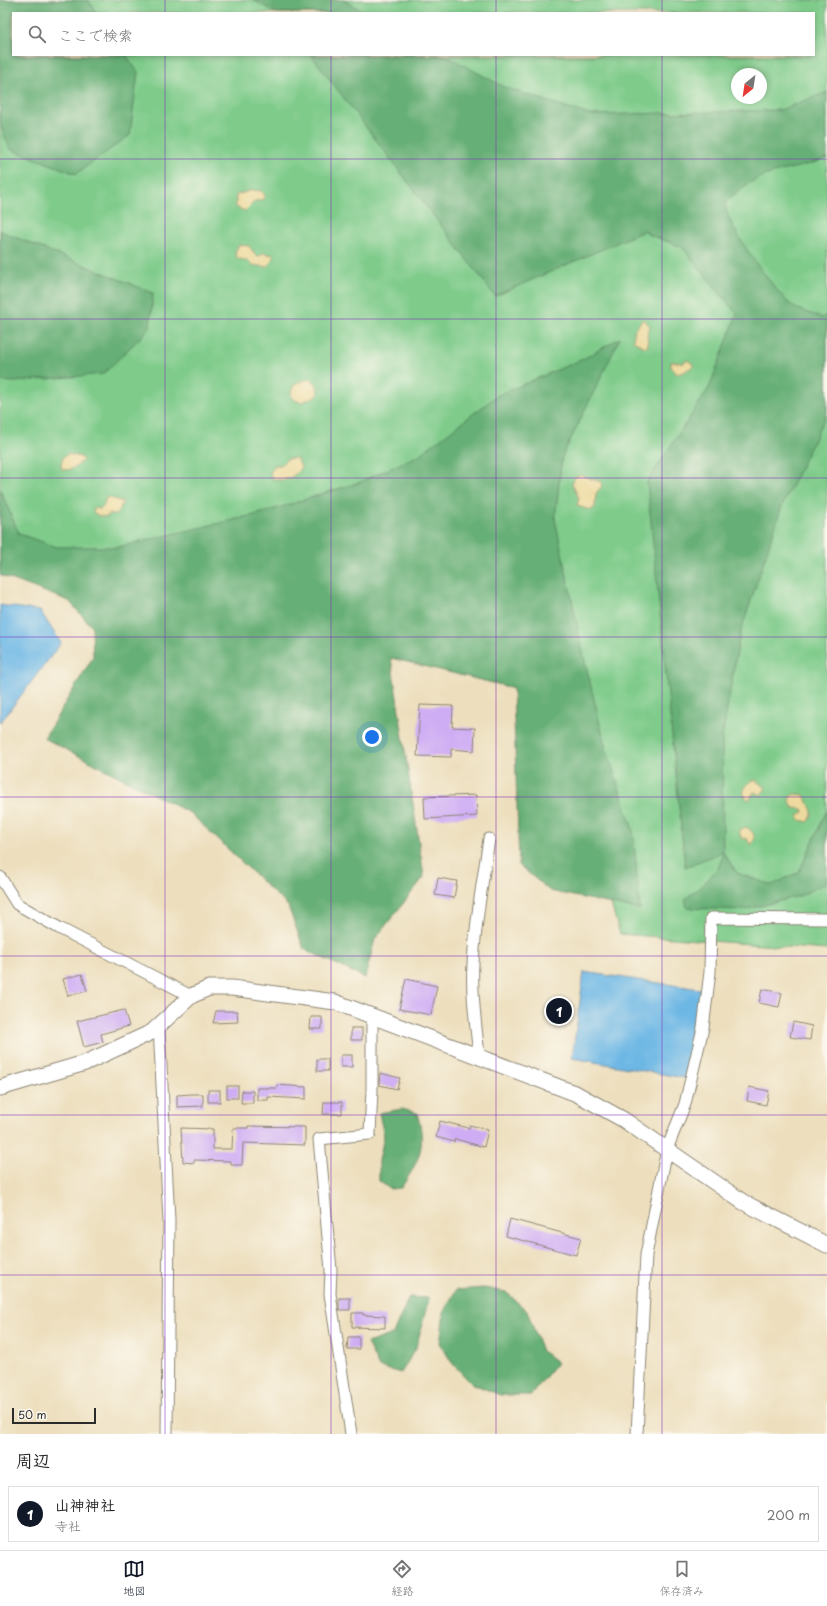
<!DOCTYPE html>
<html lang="ja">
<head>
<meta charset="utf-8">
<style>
	:root { --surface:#fff; --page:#f2f2f2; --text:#222; --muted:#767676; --line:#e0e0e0; --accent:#111827 }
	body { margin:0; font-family:"Playpen Sans","Klee One",sans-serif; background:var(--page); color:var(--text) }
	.compass { position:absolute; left:731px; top:68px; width:36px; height:36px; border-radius:50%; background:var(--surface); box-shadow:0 2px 6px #0003; rotate:210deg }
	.scale { position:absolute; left:12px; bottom:10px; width:84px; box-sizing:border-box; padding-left:4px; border:2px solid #2b2b2b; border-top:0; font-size:11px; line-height:14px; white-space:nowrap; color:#2b2b2b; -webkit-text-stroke:3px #fbf7ec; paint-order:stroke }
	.you { position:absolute; left:372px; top:737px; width:14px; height:14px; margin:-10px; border:3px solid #fff; border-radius:50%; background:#1a73e8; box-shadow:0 0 0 6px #1a73e833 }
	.badge { display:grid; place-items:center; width:26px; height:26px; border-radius:50%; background:var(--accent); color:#fff; font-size:13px; font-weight:700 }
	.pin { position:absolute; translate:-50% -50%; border:2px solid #fff; box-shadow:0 1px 4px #0006 }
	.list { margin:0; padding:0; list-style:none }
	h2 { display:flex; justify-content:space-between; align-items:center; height:52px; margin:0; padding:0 16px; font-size:17px }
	h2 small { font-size:13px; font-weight:400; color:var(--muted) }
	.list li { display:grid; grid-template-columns:26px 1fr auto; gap:12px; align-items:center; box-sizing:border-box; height:56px; margin:0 8px 8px; padding:0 8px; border:1px solid var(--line); border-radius:0px }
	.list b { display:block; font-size:15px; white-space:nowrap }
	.list p { margin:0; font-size:13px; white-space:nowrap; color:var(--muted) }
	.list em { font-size:13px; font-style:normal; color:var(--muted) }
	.icon { flex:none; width:22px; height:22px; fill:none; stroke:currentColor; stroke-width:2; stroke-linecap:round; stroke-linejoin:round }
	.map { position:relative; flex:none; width:827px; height:1434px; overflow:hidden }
	.search { position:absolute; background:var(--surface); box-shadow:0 2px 6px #0003; left:12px; right:12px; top:12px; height:44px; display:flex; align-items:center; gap:10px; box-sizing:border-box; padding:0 14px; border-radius:0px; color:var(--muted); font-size:15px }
	.sheet { height:116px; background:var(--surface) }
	nav { display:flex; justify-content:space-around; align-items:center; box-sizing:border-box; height:56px; border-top:1px solid var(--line); background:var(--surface); font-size:11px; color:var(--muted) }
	nav a { display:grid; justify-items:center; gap:2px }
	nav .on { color:var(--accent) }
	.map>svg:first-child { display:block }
	.green { fill:#7ecb8a; stroke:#547b5a; fill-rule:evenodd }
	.forest { fill:#66af76; stroke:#486d50 }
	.sand { fill:#eeda9e; stroke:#8c8264 }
	.water { fill:#6db7e5; stroke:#4c7188 }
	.building { fill:#cfadf4 }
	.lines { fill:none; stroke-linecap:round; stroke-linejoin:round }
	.street-casing { stroke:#8c8574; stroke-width:13 }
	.secondary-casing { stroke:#8c8574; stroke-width:17 }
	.street { stroke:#fff; stroke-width:11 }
	.secondary { stroke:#fff; stroke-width:15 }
	.grid { fill:none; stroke:#7b2cbf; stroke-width:1; stroke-opacity:0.55 }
</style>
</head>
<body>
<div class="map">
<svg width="827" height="1434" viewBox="0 0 827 1434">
	<rect width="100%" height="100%" fill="#fbf7ec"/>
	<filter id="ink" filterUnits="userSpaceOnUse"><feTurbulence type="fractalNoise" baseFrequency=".025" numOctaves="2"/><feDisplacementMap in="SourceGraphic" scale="8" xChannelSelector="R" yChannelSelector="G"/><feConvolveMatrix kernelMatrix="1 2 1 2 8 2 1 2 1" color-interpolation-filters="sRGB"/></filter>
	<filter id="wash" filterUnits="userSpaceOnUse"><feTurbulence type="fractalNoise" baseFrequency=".012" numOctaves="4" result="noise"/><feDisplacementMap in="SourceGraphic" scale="16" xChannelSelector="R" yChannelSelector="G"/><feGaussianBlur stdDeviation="0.9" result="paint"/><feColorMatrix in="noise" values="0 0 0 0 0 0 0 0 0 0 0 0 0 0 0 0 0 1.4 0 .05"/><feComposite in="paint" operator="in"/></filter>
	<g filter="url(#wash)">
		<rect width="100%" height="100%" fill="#eddfbe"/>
		<path class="green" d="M0,0h827v950l-207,-16 -132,-442 -488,79zM13,13h801v42h-801zM737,74h24v24h-24z"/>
		<g class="forest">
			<polygon points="0,0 88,0 97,13 13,13 13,55 126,55 138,72 130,135 76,174 10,149 0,124"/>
			<polygon points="253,0 343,0 367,13 277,13"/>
			<path d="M311,55h134l59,32 86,28 190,-5 47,-18v66c-31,13 -67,11 -92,36 -3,2 -8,6 -9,9 -7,13 51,91 64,101 8,7 23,10 33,14l4,-5v100l-45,93 -42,128 -18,104 1,114 14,21 35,12 27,-13 28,-62v72l-27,14 -56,14 -57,-2 -2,-9 18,-14 16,-18 4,-15 -38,15 -38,-385 62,-94 28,-74 -55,-67 -35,-13 -1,-4 -151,66z"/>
			<polygon points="0,231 153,293 150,328 103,374 14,382 0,381"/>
			<polygon points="620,338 562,457 555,519 583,653 605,745 633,830 640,910 550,891 519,865 513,688 391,658 424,877 375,939 365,978 304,949 288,906 190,813 44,738 93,657 92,627 69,601 0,575 0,489 19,534 57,547 118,547 262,513 360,482 419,455 498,395 583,359"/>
			<path d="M402,1109l15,4c10,33 3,46 -16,75l-11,1 -11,-8v-20l5,-25 -5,-23z"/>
			<polygon points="484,1288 506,1292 527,1311 542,1351 557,1363 531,1395 500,1395 471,1383 452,1363 440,1343 444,1311 456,1290"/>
			<polygon points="409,1297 429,1298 416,1348 401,1373 379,1367 367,1343 393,1334"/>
		</g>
		<g class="sand">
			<polygon points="252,190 261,191 265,195 264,199 255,201 245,211 236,207 236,195"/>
			<polygon points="239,245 249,246 256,256 260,256 263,253 273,255 274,258 267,267 252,265 250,262 237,258 235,252"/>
			<polygon points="643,319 650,326 647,334 648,346 645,347 633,341 635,329"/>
			<polygon points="687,360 693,364 693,366 684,372 677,374 671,367 671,362 679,362 682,364"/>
			<path d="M311,379l6,6 1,10 -16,7 -8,-2 -3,-4c1,-14 8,-15 20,-17z"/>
			<path d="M68,454l13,3 2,3c-5,6 -13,12 -21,9l-1,-4 2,-8z"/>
			<path d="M293,458l4,1 4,8c-7,11 -17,16 -29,11l-2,-5 5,-8h6l6,-6z"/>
			<polygon points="580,475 601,482 602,486 596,493 595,507 591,510 577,506 579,498 572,484 575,477"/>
			<polygon points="108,497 123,502 119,511 115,515 110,514 106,517 99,516 93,512 94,508 100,509 103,507 106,498"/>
			<path d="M755,780l11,8 -5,7 -7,-3 -4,7 -2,1 -5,-7c3,-6 4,-12 12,-13z"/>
			<path d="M794,794l10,1c4,8 13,18 4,27l-8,-2 -2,-4 6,-4 -1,-3 -10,-1 -4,-10z"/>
			<path d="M746,827c7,4 11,10 6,17h-2l-3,-5 -6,-1 -2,-8z"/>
		</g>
		<g class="water">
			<polygon points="0,605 40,611 61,643 0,723"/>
			<polygon points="584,972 707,990 690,1079 572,1058"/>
		</g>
		<g id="blocks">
			<g class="building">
				<polygon points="420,705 453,706 452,727 475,728 474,751 451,749 451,757 417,756"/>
				<polygon points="476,795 477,816 425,819 424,797"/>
				<polygon points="438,878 457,881 454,898 435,895"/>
				<polygon points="82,974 87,991 68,996 63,979"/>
				<polygon points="406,979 437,986 431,1015 399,1009"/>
				<polygon points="762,989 782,993 779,1007 759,1003"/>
				<polygon points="124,1010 129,1026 101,1034 103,1042 84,1047 77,1021"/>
				<polygon points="216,1011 237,1011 238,1022 213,1023"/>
				<polygon points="311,1017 322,1017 322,1029 310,1029"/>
				<polygon points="793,1022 812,1026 810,1040 790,1037"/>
				<rect x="351" y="1028" width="11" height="12"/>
				<rect x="341" y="1055" width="11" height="12"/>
				<rect x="317" y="1059" width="11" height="12"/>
				<polygon points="380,1073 400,1078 397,1089 379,1085"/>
				<polygon points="277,1085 306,1087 306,1099 268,1097 268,1100 257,1100 257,1088 277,1088"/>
				<rect x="227" y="1086" width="11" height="12"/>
				<polygon points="749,1087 769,1091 766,1105 747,1101"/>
				<rect x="208" y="1090" width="12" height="12"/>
				<polygon points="242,1091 253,1091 253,1103 241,1103"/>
				<polygon points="192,1094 203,1094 203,1106 177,1107 177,1095"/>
				<polygon points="324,1102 342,1102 342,1114 323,1114"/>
				<polygon points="440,1121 469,1128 470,1125 488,1130 484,1147 455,1139 454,1142 436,1137"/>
				<polygon points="248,1126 305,1127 305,1145 243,1143 242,1165 231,1165 231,1161 194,1160 194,1163 183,1162 181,1128 213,1129 213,1149 232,1149 233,1128 248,1128"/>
				<polygon points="510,1219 581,1238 576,1255 506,1236"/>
				<rect x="339" y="1298" width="11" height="12"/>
				<polygon points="352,1313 363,1313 363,1315 385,1316 385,1328 352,1327"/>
				<polygon points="348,1337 359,1337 359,1349 347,1349"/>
			</g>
		</g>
	</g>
	<g filter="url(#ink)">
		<use href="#blocks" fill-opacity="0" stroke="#8c8574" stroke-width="1"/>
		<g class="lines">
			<defs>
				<g id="street">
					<polyline points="0,877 17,904 59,928 191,996"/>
					<polyline points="159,1027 169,1220 167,1434"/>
					<path d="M479,1056c-3,-31 -8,-62 -6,-92 2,-42 10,-84 16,-125"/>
					<polyline points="351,1434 330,1294 331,1270 319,1139 370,1134 372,1090 372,1016"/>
					<polyline points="637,1434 646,1255 667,1149 685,1104 703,1028 710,972 711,918 827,919"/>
				</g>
				<polyline id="secondary" points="0,1088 85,1063 152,1032 191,996 209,988 232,988 335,1002 577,1094 624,1120 743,1202 827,1245"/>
			</defs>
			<use href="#street" class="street-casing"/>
			<use href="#secondary" class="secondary-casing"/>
			<use href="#street" class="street"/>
			<use href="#secondary" class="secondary"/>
		</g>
	</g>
	<path class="grid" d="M165,0v13M331,0v13M496,0v13M662,0v13M165,55v1379M331,55v1379M496,55v1379M662,55v1379M0,159h827M0,319h827M0,478h827M0,637h827M0,797h827M0,956h827M0,1115h827M0,1275h827"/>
</svg>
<svg class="compass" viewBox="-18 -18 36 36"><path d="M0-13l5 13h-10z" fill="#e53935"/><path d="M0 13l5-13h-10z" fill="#767676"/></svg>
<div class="scale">50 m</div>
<div class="you"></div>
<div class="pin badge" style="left:559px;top:1011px">1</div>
<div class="search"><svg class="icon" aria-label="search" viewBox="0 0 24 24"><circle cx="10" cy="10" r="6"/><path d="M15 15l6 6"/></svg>ここで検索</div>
</div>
<section class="sheet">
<h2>周辺<small></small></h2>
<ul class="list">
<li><span class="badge">1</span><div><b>山神神社</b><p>寺社</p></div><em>200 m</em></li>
</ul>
</section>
<nav>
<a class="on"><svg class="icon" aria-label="map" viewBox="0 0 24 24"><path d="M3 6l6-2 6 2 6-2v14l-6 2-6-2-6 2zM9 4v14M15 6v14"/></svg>地図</a>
<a><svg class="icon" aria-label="directions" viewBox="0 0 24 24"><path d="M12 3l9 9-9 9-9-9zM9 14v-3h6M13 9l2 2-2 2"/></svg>経路</a>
<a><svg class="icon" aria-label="saved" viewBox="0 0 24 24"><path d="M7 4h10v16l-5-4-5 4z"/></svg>保存済み</a>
</nav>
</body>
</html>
